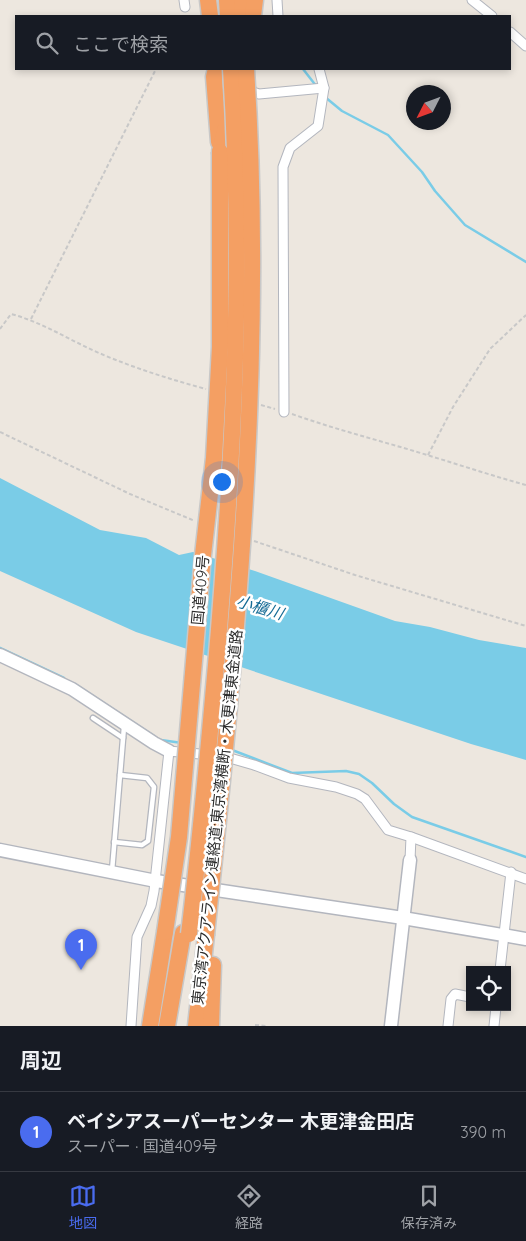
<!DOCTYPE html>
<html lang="ja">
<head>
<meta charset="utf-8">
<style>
	:root { --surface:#171b24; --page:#242831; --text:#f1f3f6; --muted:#9ea1a6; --line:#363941; --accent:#4a6cef }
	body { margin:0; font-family:Quicksand,"Noto Sans JP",sans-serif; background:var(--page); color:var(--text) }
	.controls { position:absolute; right:15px; bottom:15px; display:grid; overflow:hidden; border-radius:0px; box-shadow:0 2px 8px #0003 }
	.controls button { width:45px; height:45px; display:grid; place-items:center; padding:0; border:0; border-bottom:1px solid var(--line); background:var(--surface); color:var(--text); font:25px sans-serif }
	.compass { position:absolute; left:406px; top:85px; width:45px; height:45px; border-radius:50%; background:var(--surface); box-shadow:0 2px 8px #0003; rotate:228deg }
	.you { position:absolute; left:221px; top:481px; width:18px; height:18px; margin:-12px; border:4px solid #fff; border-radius:50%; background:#1a73e8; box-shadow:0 0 0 8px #1a73e833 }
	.badge { display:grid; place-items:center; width:32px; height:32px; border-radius:50%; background:var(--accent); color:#fff; font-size:16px; font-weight:700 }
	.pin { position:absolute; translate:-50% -41px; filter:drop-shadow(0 1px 2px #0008) }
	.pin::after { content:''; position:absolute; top:26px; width:18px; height:15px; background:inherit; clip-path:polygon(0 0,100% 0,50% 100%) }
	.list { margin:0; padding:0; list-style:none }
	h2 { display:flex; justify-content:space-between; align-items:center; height:65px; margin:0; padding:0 20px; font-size:21px }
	h2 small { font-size:16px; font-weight:400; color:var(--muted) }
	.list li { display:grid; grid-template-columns:32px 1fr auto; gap:15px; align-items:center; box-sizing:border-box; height:80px; padding:0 20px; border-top:1px solid var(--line) }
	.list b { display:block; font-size:19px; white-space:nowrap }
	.list p { margin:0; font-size:16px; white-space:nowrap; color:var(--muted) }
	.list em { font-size:16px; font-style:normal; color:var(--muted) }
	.icon { flex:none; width:28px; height:28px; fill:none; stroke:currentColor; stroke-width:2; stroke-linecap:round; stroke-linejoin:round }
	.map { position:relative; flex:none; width:526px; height:1026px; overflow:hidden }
	.search { position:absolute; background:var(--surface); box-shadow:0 2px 8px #0003; left:15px; right:15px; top:15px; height:55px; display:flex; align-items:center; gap:12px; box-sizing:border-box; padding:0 18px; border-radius:0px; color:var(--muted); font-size:19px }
	.sheet { height:145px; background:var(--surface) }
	nav { display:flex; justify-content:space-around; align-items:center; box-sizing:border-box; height:70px; border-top:1px solid var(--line); background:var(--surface); font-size:14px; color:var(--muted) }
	nav a { display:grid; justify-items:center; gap:2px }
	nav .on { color:var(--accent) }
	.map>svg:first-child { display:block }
	.water { fill:#7acce7 }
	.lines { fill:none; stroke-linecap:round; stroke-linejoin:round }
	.stream { stroke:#7acce7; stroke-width:2.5 }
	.lane-casing { stroke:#b3b6be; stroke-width:7 }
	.street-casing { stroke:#b3b6be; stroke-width:11 }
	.secondary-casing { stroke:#b3b6be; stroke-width:15 }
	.highway-casing { stroke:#c8c8c8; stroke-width:19 }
	.path { stroke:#c8c8c8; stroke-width:2; stroke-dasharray:4 2.5; stroke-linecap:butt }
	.lane { stroke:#fff; stroke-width:4.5 }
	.street { stroke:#fff; stroke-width:9 }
	.secondary { stroke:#fff; stroke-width:12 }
	.highway { stroke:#f49f63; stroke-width:16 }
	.highway-bridge-casing { stroke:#c8c8c8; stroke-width:19; stroke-linecap:butt }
	.highway-bridge { stroke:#f49f63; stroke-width:16 }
	.labels { text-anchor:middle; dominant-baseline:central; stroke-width:5; stroke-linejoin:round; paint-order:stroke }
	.street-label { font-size:15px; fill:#2c2c2c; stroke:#fff }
	.water-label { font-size:16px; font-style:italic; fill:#166c96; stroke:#fff }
</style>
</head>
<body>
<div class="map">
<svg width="526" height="1026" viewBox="0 0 526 1026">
	<rect width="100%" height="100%" fill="#ede7df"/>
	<polygon class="water" points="0,478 100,530 146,538 179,555 193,552 255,571 395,621 430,627 479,640 526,648 526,760 471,744 136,632 0,571"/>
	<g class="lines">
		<g class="stream">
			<polyline points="303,69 317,87"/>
			<polyline points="325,97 342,111 388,135 422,172 435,191 465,225 526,262"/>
			<polyline points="0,648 64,678"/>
			<polyline points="75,684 154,736"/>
			<polyline points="161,740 182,743"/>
			<polyline points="232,750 292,773 346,771 359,774 372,783 394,804 412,817 526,857"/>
		</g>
		<defs>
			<g id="lane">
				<polyline points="93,718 123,738"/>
				<polyline points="114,842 142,845 148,841 154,787 147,778 120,775"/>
				<polyline points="112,871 124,727"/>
			</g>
			<g id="street">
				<polyline points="184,0 185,7"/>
				<polyline points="277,0 278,16"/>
				<polyline points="472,0 492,16"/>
				<polyline points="510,32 526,46"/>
				<polyline points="249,85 253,92 259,94 324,88"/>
				<polyline points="284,412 283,167 290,148 318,126 324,88 319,69"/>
				<polyline points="223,756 254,765 289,778 336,787 357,794 365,799 388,830 411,837 410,860"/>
				<polyline points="411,837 526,879"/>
				<polyline points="500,970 511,872"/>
				<polyline points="131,1026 137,937 151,906 154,891 169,751 210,755"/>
				<polyline points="448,1026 451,999 455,994 470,997"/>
				<polyline points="494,1026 496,1007"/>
			</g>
			<g id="secondary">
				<polyline points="0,655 72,689 154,743 169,751"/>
				<polyline points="0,850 156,881 403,918 526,939"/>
				<polyline points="391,1026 410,860"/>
			</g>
			<g id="highway">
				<polyline points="208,0 210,16"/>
				<polyline points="227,0 228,16"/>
				<polyline points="242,0 243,16"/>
				<polyline points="253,16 255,0"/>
				<polyline points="216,69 214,77 219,142"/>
				<polyline points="220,152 225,130 235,109"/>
				<polyline points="150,1026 165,932"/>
				<polyline points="167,1026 183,933"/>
				<polyline points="196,1026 206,935"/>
				<polyline points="211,1026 213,965"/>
			</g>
		</defs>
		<use href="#lane" class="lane-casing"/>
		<use href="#street" class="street-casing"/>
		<use href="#secondary" class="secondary-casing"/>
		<use href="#highway" class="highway-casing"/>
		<g class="path">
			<polyline points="31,319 156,69"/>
			<path d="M0,329l11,-15c31,8 58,26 88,39 35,15 70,26 107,36"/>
			<polyline points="261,405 275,409"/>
			<path d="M292,414c45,16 90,27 135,41 33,10 66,21 99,30"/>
			<polyline points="0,432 130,494 195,521"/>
			<polyline points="428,455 453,407 490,349 526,315"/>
			<polyline points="254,541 355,575 526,626"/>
			<polyline points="255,1025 266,1026"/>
		</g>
		<use href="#lane" class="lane"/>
		<use href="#street" class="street"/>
		<use href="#secondary" class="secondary"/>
		<use href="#highway" class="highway"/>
		<defs>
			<g id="highway-bridge">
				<polyline points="165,932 179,837 203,555 214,458 220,347 220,152"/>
				<path d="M189,934c11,-90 19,-179 27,-269 17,-198 28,-397 15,-596"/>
				<path d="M206,935c31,-286 59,-578 40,-866"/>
			</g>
		</defs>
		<use href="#highway-bridge" class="highway-bridge-casing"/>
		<use href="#highway-bridge" class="highway-bridge"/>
	</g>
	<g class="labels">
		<g class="street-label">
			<text transform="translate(200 590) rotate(-85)">国道409号</text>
			<text transform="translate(217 817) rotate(-84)">東京湾アクアライン連絡道;東京湾横断・木更津東金道路</text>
		</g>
		<g class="water-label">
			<text transform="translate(260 607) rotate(17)">小櫃川</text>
		</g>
	</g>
</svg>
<div class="controls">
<button><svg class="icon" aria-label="locate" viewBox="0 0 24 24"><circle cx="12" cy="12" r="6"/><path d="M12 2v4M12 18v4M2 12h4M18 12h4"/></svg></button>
</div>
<svg class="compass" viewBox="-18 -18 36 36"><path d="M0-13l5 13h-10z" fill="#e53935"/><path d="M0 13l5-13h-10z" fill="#9ea1a6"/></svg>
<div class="you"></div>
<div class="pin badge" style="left:81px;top:970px">1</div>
<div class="search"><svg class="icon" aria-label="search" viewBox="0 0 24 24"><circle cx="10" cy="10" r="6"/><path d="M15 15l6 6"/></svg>ここで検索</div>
</div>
<section class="sheet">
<h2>周辺<small></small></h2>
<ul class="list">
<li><span class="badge">1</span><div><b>ベイシアスーパーセンター 木更津金田店</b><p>スーパー · 国道409号</p></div><em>390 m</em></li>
</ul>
</section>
<nav>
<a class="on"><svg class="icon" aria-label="map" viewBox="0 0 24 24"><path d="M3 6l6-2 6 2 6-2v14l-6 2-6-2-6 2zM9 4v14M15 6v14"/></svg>地図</a>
<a><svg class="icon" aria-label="directions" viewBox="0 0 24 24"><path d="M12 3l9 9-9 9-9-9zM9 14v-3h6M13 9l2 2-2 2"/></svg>経路</a>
<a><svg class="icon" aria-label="saved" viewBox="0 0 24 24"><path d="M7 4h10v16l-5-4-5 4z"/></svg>保存済み</a>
</nav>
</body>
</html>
